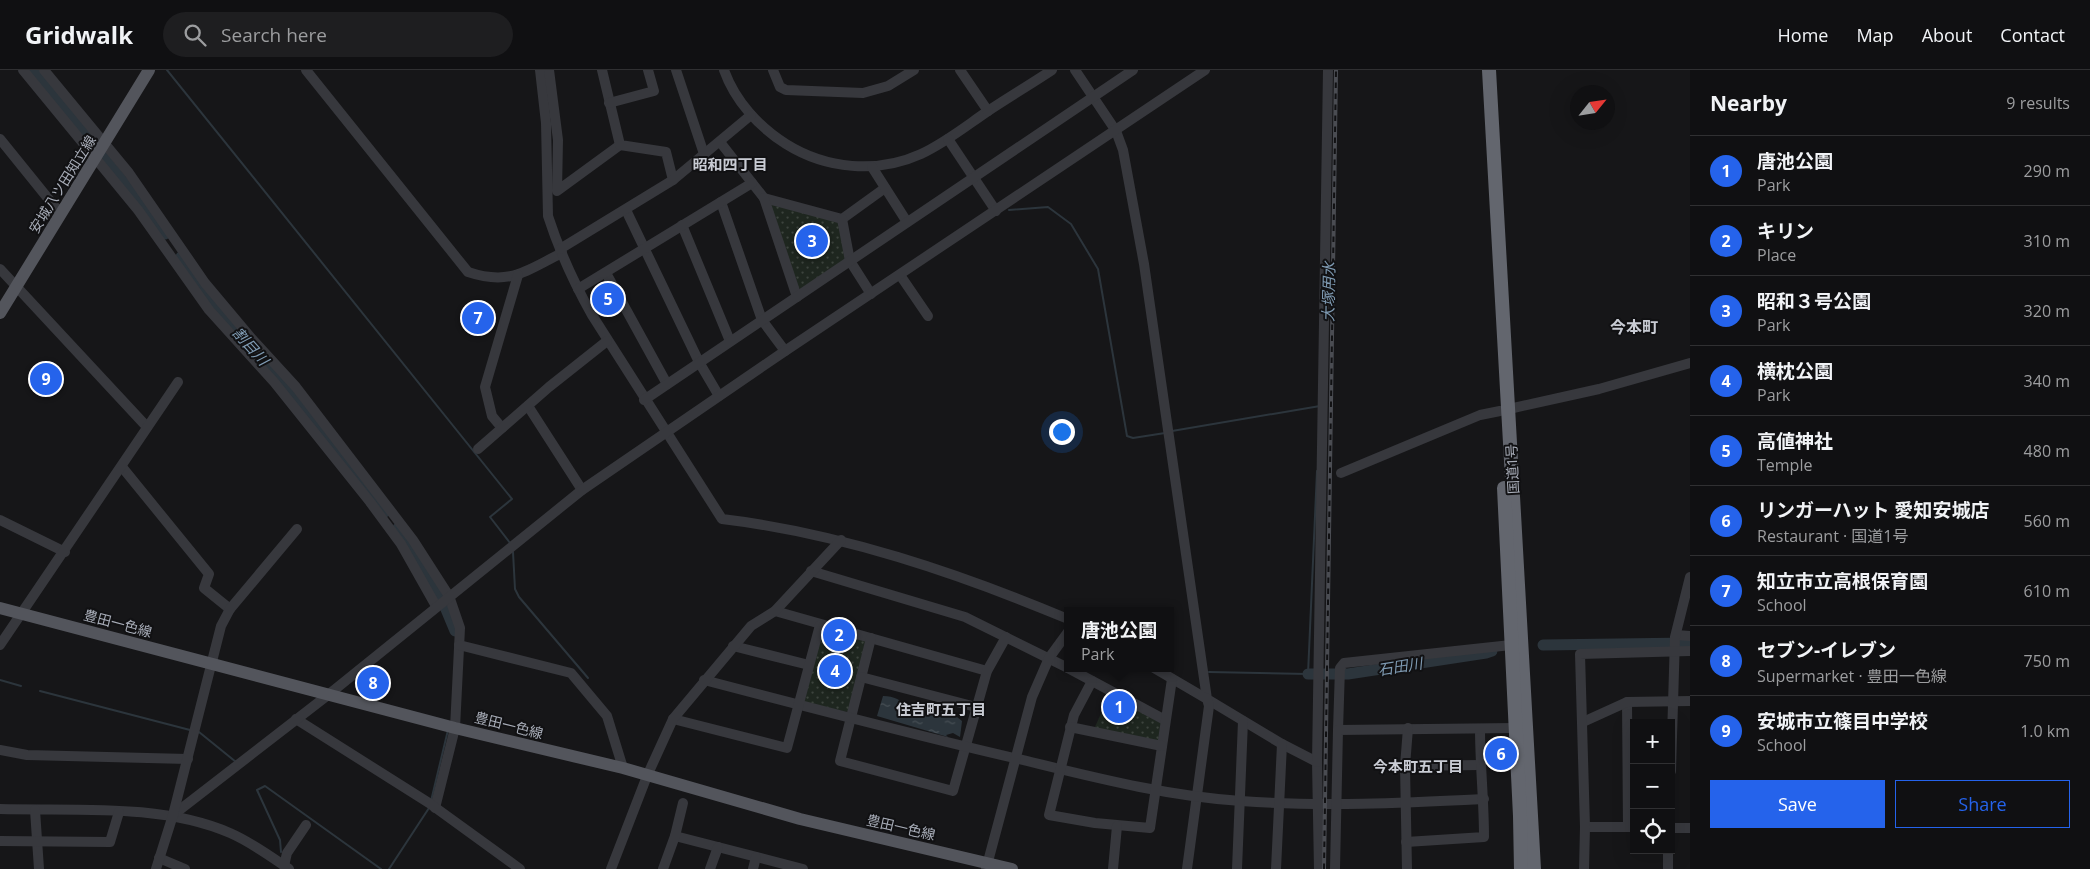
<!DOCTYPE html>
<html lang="en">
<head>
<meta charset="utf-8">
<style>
	:root { --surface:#101012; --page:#1e1e20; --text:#f1f3f6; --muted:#9c9d9f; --line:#303032; --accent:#2563eb }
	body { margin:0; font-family:"Open Sans","Noto Sans JP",sans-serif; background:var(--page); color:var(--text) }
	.controls { position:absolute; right:15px; bottom:15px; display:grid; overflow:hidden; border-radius:0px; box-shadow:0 5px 20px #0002 }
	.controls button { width:45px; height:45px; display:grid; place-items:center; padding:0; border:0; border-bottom:1px solid var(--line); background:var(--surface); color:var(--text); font:25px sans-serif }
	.compass { position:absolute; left:1570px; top:15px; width:45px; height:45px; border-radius:50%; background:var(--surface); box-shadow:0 5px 20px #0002; rotate:60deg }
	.you { position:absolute; left:1061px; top:361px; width:18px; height:18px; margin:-12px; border:4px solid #fff; border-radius:50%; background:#1a73e8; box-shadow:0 0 0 8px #1a73e833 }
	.badge { display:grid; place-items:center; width:32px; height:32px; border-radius:50%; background:var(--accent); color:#fff; font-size:16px; font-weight:700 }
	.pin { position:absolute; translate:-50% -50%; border:2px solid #fff; box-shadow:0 1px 5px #0006 }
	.popup { position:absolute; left:1064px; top:537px; width:110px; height:65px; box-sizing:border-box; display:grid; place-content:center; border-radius:0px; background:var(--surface); filter:drop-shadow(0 1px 4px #0005); font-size:16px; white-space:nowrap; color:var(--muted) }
	.popup b { font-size:19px; color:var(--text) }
	.popup::after { content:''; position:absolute; left:50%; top:100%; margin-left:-10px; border:10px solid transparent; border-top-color:var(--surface) }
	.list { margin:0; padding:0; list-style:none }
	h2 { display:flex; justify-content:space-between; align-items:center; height:65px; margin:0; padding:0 20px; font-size:21px }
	h2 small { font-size:16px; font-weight:400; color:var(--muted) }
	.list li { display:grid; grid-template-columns:32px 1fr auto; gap:15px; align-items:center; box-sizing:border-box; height:70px; padding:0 20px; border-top:1px solid var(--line) }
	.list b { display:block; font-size:19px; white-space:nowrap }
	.list p { margin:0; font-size:16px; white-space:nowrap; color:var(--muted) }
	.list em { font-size:16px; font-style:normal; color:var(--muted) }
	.actions { display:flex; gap:10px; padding:15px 20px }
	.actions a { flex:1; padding:11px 0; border:1px solid var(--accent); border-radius:0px; text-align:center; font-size:18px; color:var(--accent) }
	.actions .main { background:var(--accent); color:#fff }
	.icon { flex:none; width:28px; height:28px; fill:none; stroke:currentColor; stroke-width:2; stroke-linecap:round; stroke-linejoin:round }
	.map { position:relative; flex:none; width:1690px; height:799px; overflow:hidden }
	header { display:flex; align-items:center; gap:30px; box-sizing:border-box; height:70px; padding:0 25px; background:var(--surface); border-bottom:1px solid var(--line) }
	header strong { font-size:24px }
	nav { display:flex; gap:28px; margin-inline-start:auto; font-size:18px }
	.search { width:350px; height:45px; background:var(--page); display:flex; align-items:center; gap:12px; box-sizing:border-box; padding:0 18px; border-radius:28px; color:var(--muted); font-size:19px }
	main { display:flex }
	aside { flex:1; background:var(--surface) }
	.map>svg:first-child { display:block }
	.park { fill:url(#park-dots) }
	.water { fill:url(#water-ripples) }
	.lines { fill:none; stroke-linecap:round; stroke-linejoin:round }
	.stream { stroke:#2c353c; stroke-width:2 }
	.river { stroke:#2c353c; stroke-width:11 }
	.minor { stroke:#37383d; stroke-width:10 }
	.major { stroke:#53555c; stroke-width:12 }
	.highway { stroke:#63666e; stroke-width:14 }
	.rail-casing { stroke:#4a4c52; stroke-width:4 }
	.rail { stroke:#111113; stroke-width:2; stroke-dasharray:5.5; stroke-linecap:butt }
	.labels { text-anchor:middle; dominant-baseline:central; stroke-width:4; stroke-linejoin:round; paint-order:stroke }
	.street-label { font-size:14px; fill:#a8adb8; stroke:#111113 }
	.neighbourhood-label { font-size:15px; font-weight:bold; fill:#c9ccd4; stroke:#111113 }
	.water-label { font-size:15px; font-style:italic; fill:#7f9bb3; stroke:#111113 }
	.quarter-label { font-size:16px; font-weight:bold; fill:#c9ccd4; stroke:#111113 }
</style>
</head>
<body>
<header>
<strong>Gridwalk</strong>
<div class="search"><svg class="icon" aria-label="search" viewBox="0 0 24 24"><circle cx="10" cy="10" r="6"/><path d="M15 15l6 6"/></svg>Search here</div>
<nav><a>Home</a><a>Map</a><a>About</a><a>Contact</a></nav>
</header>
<main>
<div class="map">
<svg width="1690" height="799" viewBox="0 0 1690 799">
	<defs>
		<pattern id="park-dots" width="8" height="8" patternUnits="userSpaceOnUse" patternTransform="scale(1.25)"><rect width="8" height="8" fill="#1e261f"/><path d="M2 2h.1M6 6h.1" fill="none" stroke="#3c433d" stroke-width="1.8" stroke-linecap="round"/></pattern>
		<pattern id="water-ripples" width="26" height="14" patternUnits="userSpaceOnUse" patternTransform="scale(1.25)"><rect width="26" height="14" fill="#2c353c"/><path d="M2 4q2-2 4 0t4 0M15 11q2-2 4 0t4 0" fill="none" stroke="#485056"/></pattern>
	</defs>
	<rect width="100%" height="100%" fill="#161618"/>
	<g class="park">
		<polygon points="774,133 838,150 846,190 803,220 798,218 770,137"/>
		<polygon points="822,559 866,569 848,642 804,633"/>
		<polygon points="1110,624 1161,651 1160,670 1157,672 1094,659"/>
	</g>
	<path class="water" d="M883,626c11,0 18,4 26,12l7,-2c14,6 34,3 46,15l-2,16 -7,-4 -7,2 2,2 -71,-21z"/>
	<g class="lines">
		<g class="stream">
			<polyline points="167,0 512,429 490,447 510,473"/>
			<polyline points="1009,140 1048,137 1071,154 1098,199 1127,366 1133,368 1165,363"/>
			<polyline points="1172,361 1320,336"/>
			<polyline points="513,482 515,519 519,527 588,608"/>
			<polyline points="1209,602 1308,604 1317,401"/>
			<polyline points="0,610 21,616"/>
			<polyline points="40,621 190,660"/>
			<polyline points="199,662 236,692"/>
			<polyline points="431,731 448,660"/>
			<polyline points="281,782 280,770 257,720 265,716 381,799"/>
			<polyline points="389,799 429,738"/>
		</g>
		<g class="river">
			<polyline points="33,0 165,164"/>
			<polyline points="181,187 229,251 261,290 298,329 385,442"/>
			<polyline points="398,458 445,537 455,561"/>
			<polyline points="1543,575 1690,573"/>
			<polyline points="1308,604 1348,604 1486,583 1492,581"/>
		</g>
		<g class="minor">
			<polyline points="23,0 138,140 209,240 274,312 370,432 401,474 436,536"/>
			<polyline points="44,0 129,103 205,213 252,269 296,317 413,470 449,526 460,558 455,658 435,738"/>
			<path d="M306,0l162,202c42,14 57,-1 94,-19"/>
			<path d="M540,0l6,53 2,93c11,34 26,67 44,99l130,204c118,14 236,54 346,100"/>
			<polyline points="549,0 558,70 557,121 620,75"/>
			<polyline points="602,0 620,75 666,82 673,110"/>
			<polyline points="676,0 704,84"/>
			<path d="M724,0c11,31 35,57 62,74 40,25 91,30 135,10 24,-11 45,-28 67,-43 21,-14 43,-27 64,-41"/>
			<polyline points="773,0 780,17 786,20 863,23 888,16 914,0"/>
			<polyline points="960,0 988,41"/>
			<polyline points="1075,0 1116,61 1123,80 1144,194 1207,629 1282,674 1317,692 1319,799"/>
			<polyline points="609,33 654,21 648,0"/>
			<polyline points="0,69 55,137 62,142"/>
			<polyline points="948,69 996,141"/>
			<polyline points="720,72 764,128 842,149 885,118"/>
			<polyline points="872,97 907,152"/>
			<polyline points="764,128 797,227"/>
			<polyline points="721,132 762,250 785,281"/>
			<polyline points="626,140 699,292 719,326"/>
			<polyline points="842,149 850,191 871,224"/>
			<polyline points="682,155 730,271"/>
			<polyline points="560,179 673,110 751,45"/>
			<polyline points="0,199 147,357"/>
			<polyline points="606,203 667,314"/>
			<polyline points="900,205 928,246"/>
			<polyline points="578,219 752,113"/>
			<polyline points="644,330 1133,0"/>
			<polyline points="528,336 582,420"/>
			<polyline points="1509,339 1599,319 1690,293"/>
			<polyline points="502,358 492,346 485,317 518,205"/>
			<polyline points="478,379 549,317 607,271"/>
			<polyline points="122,397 209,504 204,518 230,539"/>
			<polyline points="1341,403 1480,345 1500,341"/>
			<polyline points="0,450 65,482"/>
			<polyline points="811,501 965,547 1068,598"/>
			<polyline points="775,541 987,601"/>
			<polyline points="1676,565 1690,566"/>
			<polyline points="871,568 840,691 953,721 987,601 1006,567"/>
			<polyline points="0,575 178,312"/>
			<polyline points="459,575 571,603 607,646 623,698"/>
			<polyline points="733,576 809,595"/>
			<polyline points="1068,598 1165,650"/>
			<polyline points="1154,598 1207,629 1209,636 1187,799"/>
			<polyline points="861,607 976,637"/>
			<path d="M704,610c103,27 206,54 310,78 75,18 150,38 227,43 81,6 162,2 243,-2"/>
			<polyline points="1092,611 1074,645 1049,745 1095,753 1150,758 1172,609"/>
			<polyline points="1627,632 1628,757"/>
			<polyline points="296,649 429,733 520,799"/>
			<polyline points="673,649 787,678 820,555"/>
			<polyline points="1583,652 1627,632 1690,631"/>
			<polyline points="1070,657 1162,676"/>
			<polyline points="1338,660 1340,598 1344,593 1511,575"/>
			<polyline points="0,680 27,685 188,689"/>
			<polyline points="1317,692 1328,0"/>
			<polyline points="1405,696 1480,695"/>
			<polyline points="1671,701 1675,567 1690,507"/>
			<path d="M0,739c74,2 161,-6 230,24 21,9 40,23 59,36"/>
			<polyline points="35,740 39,799"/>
			<polyline points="173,745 328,625 582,420 785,281 1205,0"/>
			<polyline points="1585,757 1634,757"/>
			<polyline points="1671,758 1690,758"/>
			<polyline points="675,766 803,799"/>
			<polyline points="0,771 110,772 119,742"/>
			<path d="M1406,772l78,-5c0,-36 -4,-72 -4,-108"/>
			<polyline points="159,788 185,799"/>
			<polyline points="284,796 287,783 306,755"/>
			<polyline points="156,799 173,745 221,556 230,539 297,459"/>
			<polyline points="611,799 647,706 673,649 751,556 775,541 841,470"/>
			<polyline points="663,799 675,766 683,733"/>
			<polyline points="710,799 718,777"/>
			<polyline points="753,799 756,787"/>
			<polyline points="986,799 1032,627 1049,588 1068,562"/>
			<polyline points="1113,799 1117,756"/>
			<polyline points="1237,799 1243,651"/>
			<polyline points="1276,799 1282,674"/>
			<polyline points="1335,799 1338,660 1515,658"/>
			<polyline points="1407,799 1405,696 1408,658"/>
			<polyline points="1584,799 1585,757 1580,584 1690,581"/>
			<polyline points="1668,799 1668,780"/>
		</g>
		<g class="major">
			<polyline points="0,243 149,0"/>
			<polyline points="0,538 455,658 623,698 800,749 1012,799"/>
		</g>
		<g class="highway">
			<polyline points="1489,0 1534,799"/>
			<polyline points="1504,418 1520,746 1521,799"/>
		</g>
		<defs>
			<polyline id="rail" points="1324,799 1336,0"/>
		</defs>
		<use href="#rail" class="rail-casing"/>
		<use href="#rail" class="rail"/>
	</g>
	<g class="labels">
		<g class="street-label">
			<text transform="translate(62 114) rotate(-58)">安城八ツ田知立線</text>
			<text transform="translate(1512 399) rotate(-93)">国道1号</text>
			<text transform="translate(118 553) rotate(15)">豊田一色線</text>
			<text transform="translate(509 655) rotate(14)">豊田一色線</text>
			<text transform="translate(901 757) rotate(13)">豊田一色線</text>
		</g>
		<g class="neighbourhood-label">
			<text x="730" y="94">昭和四丁目</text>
			<text x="941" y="639">住吉町五丁目</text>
			<text x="1418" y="696">今本町五丁目</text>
		</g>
		<g class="water-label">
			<text transform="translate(1328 222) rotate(-89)">大塚用水</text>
			<text transform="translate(251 276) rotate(48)">割目川</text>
			<text transform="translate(1400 596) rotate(-9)">石田川</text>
		</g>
		<g class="quarter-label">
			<text x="1634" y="257">今本町</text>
		</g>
	</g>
</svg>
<div class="controls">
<button>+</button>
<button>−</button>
<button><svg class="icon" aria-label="locate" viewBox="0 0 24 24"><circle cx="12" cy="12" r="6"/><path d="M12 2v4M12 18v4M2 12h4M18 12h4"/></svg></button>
</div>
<svg class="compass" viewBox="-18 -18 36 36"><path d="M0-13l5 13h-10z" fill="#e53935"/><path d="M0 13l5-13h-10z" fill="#9c9d9f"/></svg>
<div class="you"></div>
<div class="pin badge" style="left:1119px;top:637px">1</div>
<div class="popup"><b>唐池公園</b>Park</div>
<div class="pin badge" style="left:839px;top:565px">2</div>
<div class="pin badge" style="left:812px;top:171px">3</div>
<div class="pin badge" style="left:835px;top:601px">4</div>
<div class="pin badge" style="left:608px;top:229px">5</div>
<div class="pin badge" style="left:1501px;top:684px">6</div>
<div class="pin badge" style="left:478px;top:248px">7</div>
<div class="pin badge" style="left:373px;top:613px">8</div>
<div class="pin badge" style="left:46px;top:309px">9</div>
</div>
<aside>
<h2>Nearby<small>9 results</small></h2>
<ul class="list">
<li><span class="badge">1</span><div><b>唐池公園</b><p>Park</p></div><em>290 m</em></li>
<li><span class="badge">2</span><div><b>キリン</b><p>Place</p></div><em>310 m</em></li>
<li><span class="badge">3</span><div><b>昭和３号公園</b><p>Park</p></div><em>320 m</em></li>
<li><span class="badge">4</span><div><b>横枕公園</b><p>Park</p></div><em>340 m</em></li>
<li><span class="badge">5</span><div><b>高値神社</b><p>Temple</p></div><em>480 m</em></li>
<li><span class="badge">6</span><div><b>リンガーハット 愛知安城店</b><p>Restaurant · 国道1号</p></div><em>560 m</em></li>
<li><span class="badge">7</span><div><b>知立市立高根保育園</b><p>School</p></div><em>610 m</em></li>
<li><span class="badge">8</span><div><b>セブン-イレブン</b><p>Supermarket · 豊田一色線</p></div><em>750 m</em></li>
<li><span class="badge">9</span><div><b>安城市立篠目中学校</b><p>School</p></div><em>1.0 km</em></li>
</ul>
<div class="actions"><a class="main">Save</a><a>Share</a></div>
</aside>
</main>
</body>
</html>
